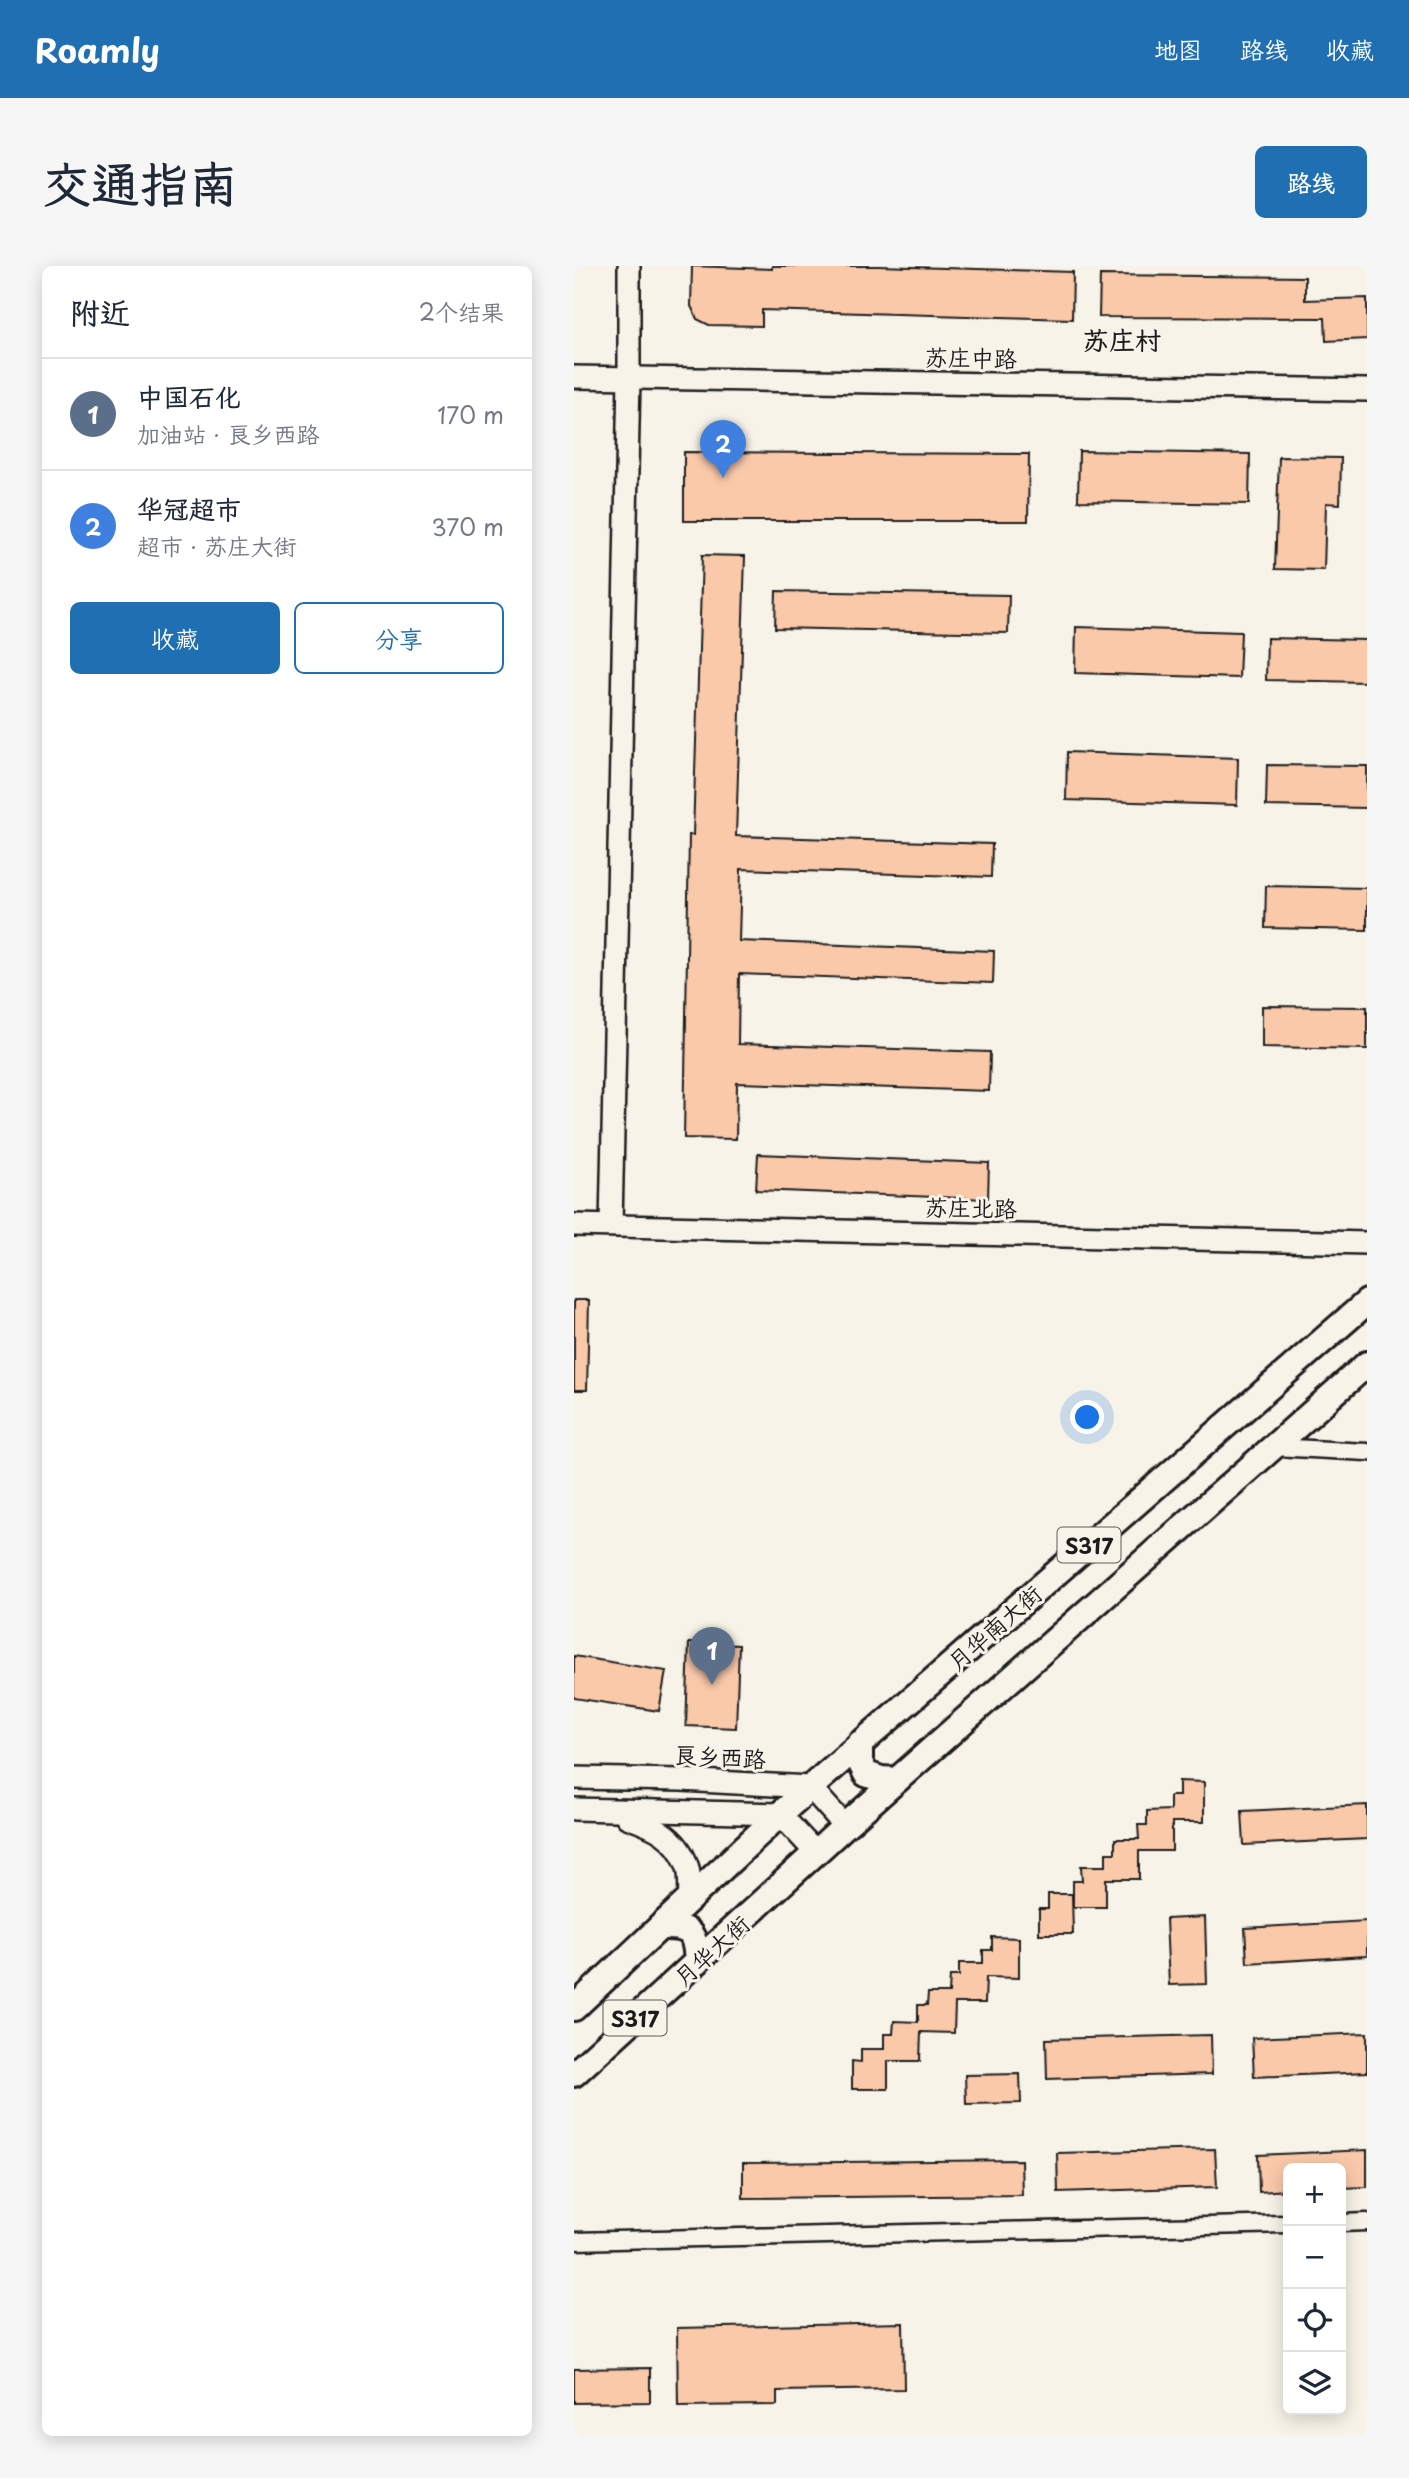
<!DOCTYPE html>
<html lang="zh">
<head>
<meta charset="utf-8">
<style>
	:root { --surface:#fff; --page:#f6f6f7; --text:#1f2937; --muted:#747a83; --line:#e0e1e3; --accent:#1f6fb2 }
	body { margin:0; font-family:"Playpen Sans","LXGW WenKai TC",sans-serif; background:var(--page); color:var(--text) }
	.controls { position:absolute; right:21px; bottom:21px; display:grid; overflow:hidden; border-radius:10px; box-shadow:0 4px 18px #0003 }
	.controls button { width:63px; height:63px; display:grid; place-items:center; padding:0; border:0; border-bottom:2px solid var(--line); background:var(--surface); color:var(--text); font:35px sans-serif }
	.you { position:absolute; left:514px; top:1152px; width:24px; height:24px; margin:-18px; border:5px solid #fff; border-radius:50%; background:#1a73e8; box-shadow:0 0 0 10px #1a73e833 }
	.badge { display:grid; place-items:center; width:46px; height:46px; border-radius:50%; background:var(--accent); color:#fff; font-size:23px; font-weight:700 }
	.pin { position:absolute; translate:-50% -58px; filter:drop-shadow(0 2px 4px #0008) }
	.pin::after { content:''; position:absolute; top:37px; width:24px; height:21px; background:inherit; clip-path:polygon(0 0,100% 0,50% 100%) }
	.list { margin:0; padding:0; list-style:none }
	h2 { display:flex; justify-content:space-between; align-items:center; height:91px; margin:0; padding:0 28px; font-size:30px }
	h2 small { font-size:23px; font-weight:400; color:var(--muted) }
	.list li { display:grid; grid-template-columns:46px 1fr auto; gap:21px; align-items:center; box-sizing:border-box; height:112px; padding:0 28px; border-top:2px solid var(--line) }
	.list b { display:block; font-size:26px; white-space:nowrap }
	.list p { margin:0; font-size:23px; white-space:nowrap; color:var(--muted) }
	.list em { font-size:23px; font-style:normal; color:var(--muted) }
	.actions { display:flex; gap:14px; padding:21px 28px }
	.actions a { flex:1; padding:16px 0; border:2px solid var(--accent); border-radius:10px; text-align:center; font-size:24px; color:var(--accent) }
	.actions .main { background:var(--accent); color:#fff }
	.icon { flex:none; width:38px; height:38px; fill:none; stroke:currentColor; stroke-width:2; stroke-linecap:round; stroke-linejoin:round }
	.map { position:relative; flex:none; width:793px; height:2170px; overflow:hidden; border-radius:10px }
	header { display:flex; align-items:center; gap:42px; box-sizing:border-box; height:98px; padding:0 35px; background:var(--accent); color:#fff }
	header strong { font-size:33px }
	nav { display:flex; gap:38px; margin-inline-start:auto; font-size:24px }
	.intro { display:flex; align-items:center; justify-content:space-between; box-sizing:border-box; height:168px; padding:0 42px }
	h1 { margin:0; font-size:49px }
	.button { padding:18px 32px; border-radius:10px; background:var(--accent); color:#fff; font-size:24px; font-weight:700 }
	main { display:flex; gap:42px; padding:0 42px }
	aside { flex:1; background:var(--surface); border-radius:10px; box-shadow:0 4px 18px #0003 }
	.map>svg:first-child { display:block }
	.building { fill:#fac9aa; stroke:#1c1c1c; stroke-width:2 }
	.lines { fill:none; stroke-linecap:round; stroke-linejoin:round }
	.street-casing { stroke:#1c1c1c; stroke-width:21 }
	.secondary-casing { stroke:#1c1c1c; stroke-width:26 }
	.primary-casing { stroke:#1c1c1c; stroke-width:30 }
	.street { stroke:#f7f3e8; stroke-width:16 }
	.secondary { stroke:#f7f3e8; stroke-width:21 }
	.primary { stroke:#f7f3e8; stroke-width:24 }
	.labels { text-anchor:middle; dominant-baseline:central; stroke-width:6; stroke-linejoin:round; paint-order:stroke }
	.shield { fill:#f7f3e8; stroke:#5e5c59; stroke-width:2 }
	.shield-label { font-size:21px; font-weight:bold; fill:#1c1c1c }
	.street-label { font-size:23px; fill:#1c1c1c; stroke:#f7f3e8 }
	.quarter-label { font-size:26px; font-weight:bold; fill:#1c1c1c; stroke:#f7f3e8 }
</style>
</head>
<body>
<header>
<strong>Roamly</strong>
<nav><a>地图</a><a>路线</a><a>收藏</a></nav>
</header>
<div class="intro"><h1>交通指南</h1><a class="button">路线</a></div>
<main>
<aside>
<h2>附近<small>2个结果</small></h2>
<ul class="list">
<li><span class="badge" style="background:#5c6f8a">1</span><div><b>中国石化</b><p>加油站 · 良乡西路</p></div><em>170 m</em></li>
<li><span class="badge" style="background:#3f7fe0">2</span><div><b>华冠超市</b><p>超市 · 苏庄大街</p></div><em>370 m</em></li>
</ul>
<div class="actions"><a class="main">收藏</a><a>分享</a></div>
</aside>
<div class="map">
<svg width="793" height="2170" viewBox="0 0 793 2170">
	<rect width="100%" height="100%" fill="#f7f3e8"/>
	<filter id="ink" filterUnits="userSpaceOnUse"><feTurbulence type="fractalNoise" baseFrequency=".0143" numOctaves="2"/><feDisplacementMap in="SourceGraphic" scale="14" xChannelSelector="R" yChannelSelector="G"/><feConvolveMatrix kernelMatrix="1 2 1 2 8 2 1 2 1" color-interpolation-filters="sRGB"/></filter>
	<g filter="url(#ink)">
		<g class="building">
			<polygon points="118,0 198,3 198,0 305,0 499,6 498,53 188,44 188,60 135,59 123,53 117,40"/>
			<polygon points="526,9 731,11 731,34 793,32 793,73 752,75 751,52 525,51"/>
			<polygon points="505,185 676,188 675,238 504,235"/>
			<polygon points="110,186 455,188 454,255 110,255"/>
			<polygon points="705,191 767,192 766,238 752,237 750,304 701,303"/>
			<polygon points="128,289 171,290 162,570 418,578 417,611 167,603 165,675 420,685 419,717 165,708 164,778 416,786 415,825 163,817 162,873 110,872 115,569 119,569"/>
			<polygon points="202,325 435,329 434,367 201,362"/>
			<polygon points="502,361 667,366 665,412 501,407"/>
			<polygon points="693,372 793,374 793,416 692,414"/>
			<polygon points="493,486 664,492 663,539 492,534"/>
			<polygon points="693,499 793,500 793,542 692,540"/>
			<polygon points="692,620 793,622 793,664 691,662"/>
			<polygon points="688,740 793,741 793,783 688,781"/>
			<polygon points="184,888 415,897 414,933 182,924"/>
			<polygon points="0,1034 15,1034 13,1124 0,1124"/>
			<polygon points="115,1377 165,1379 162,1462 112,1460"/>
			<polygon points="0,1390 92,1405 85,1445 0,1432"/>
			<polygon points="605,1515 630,1516 630,1556 598,1556 598,1585 565,1585 565,1613 532,1613 532,1641 499,1641 499,1615 508,1615 507,1600 532,1600 532,1587 541,1587 541,1573 565,1573 564,1559 573,1559 573,1545 596,1544 596,1530 605,1530"/>
			<polygon points="793,1539 793,1573 670,1579 668,1545"/>
			<polygon points="474,1628 498,1628 499,1668 465,1668 465,1643 474,1643"/>
			<polygon points="631,1651 633,1718 595,1719 592,1653"/>
			<polygon points="793,1655 793,1690 673,1697 671,1662"/>
			<polygon points="418,1671 445,1672 445,1712 412,1711 411,1737 381,1737 380,1767 347,1766 346,1795 314,1795 314,1823 278,1823 278,1795 287,1796 287,1783 310,1783 310,1768 319,1768 320,1755 344,1756 344,1739 353,1739 354,1727 375,1727 376,1710 385,1710 385,1697 409,1697 409,1684 418,1684"/>
			<polygon points="793,1767 793,1806 680,1811 678,1772"/>
			<polygon points="637,1769 638,1808 473,1813 472,1773"/>
			<polygon points="446,1808 447,1837 392,1838 391,1809"/>
			<polygon points="641,1883 643,1921 484,1926 483,1887"/>
			<polygon points="793,1884 793,1921 767,1922 767,1902 714,1902 714,1924 685,1926 684,1889"/>
			<polygon points="447,1894 448,1929 169,1932 169,1897"/>
			<polygon points="329,2057 330,2123 203,2125 203,2139 104,2140 103,2062"/>
			<polygon points="76,2102 76,2136 0,2137 0,2103"/>
		</g>
		<g class="lines">
			<defs>
				<g id="street">
					<polyline points="700,1181 793,1186"/>
					<polyline points="767,1957 793,1956"/>
					<polyline points="0,1975 714,1958"/>
				</g>
				<g id="secondary">
					<polyline points="0,111 793,124"/>
					<polyline points="0,959 793,977"/>
					<polyline points="37,959 55,111 55,0"/>
					<polyline points="0,1512 107,1514 236,1521 271,1560"/>
					<polyline points="0,1543 206,1548 242,1587"/>
					<path d="M53,1551c26,9 50,19 60,48 4,9 2,23 3,34"/>
				</g>
				<g id="primary">
					<polyline points="286,1477 286,1496 292,1508 307,1513 323,1514"/>
					<path d="M86,1661c31,-1 35,5 37,35"/>
					<polyline points="0,1742 206,1548 793,1036"/>
					<polyline points="0,1808 271,1560 793,1098"/>
				</g>
			</defs>
			<use href="#street" class="street-casing"/>
			<use href="#secondary" class="secondary-casing"/>
			<use href="#primary" class="primary-casing"/>
			<use href="#street" class="street"/>
			<use href="#secondary" class="secondary"/>
			<use href="#primary" class="primary"/>
		</g>
	</g>
	<g class="labels">
		<g class="shield">
			<rect x="483.5" y="1261.5" width="63" height="35" rx="5"/>
			<rect x="29.5" y="1734.5" width="63" height="35" rx="5"/>
		</g>
		<g class="shield-label">
			<text x="515" y="1279">S317</text>
			<text x="61" y="1752">S317</text>
		</g>
		<g class="street-label">
			<text transform="translate(397 91) rotate(1)">苏庄中路</text>
			<text transform="translate(397 941) rotate(1)">苏庄北路</text>
			<text transform="translate(420 1361) rotate(-41)">月华南大街</text>
			<text transform="translate(146 1490) rotate(3)">良乡西路</text>
			<text transform="translate(137 1684) rotate(-42)">月华大街</text>
		</g>
		<g class="quarter-label">
			<text x="548" y="73">苏庄村</text>
		</g>
	</g>
</svg>
<div class="controls">
<button>+</button>
<button>−</button>
<button><svg class="icon" aria-label="locate" viewBox="0 0 24 24"><circle cx="12" cy="12" r="6"/><path d="M12 2v4M12 18v4M2 12h4M18 12h4"/></svg></button>
<button><svg class="icon" aria-label="layers" viewBox="0 0 24 24"><path d="M12 4l9 5-9 5-9-5zM3 14l9 5 9-5"/></svg></button>
</div>
<div class="you"></div>
<div class="pin badge" style="left:138px;top:1419px;background:#5c6f8a">1</div>
<div class="pin badge" style="left:149px;top:212px;background:#3f7fe0">2</div>
</div>
</main>
</body>
</html>
